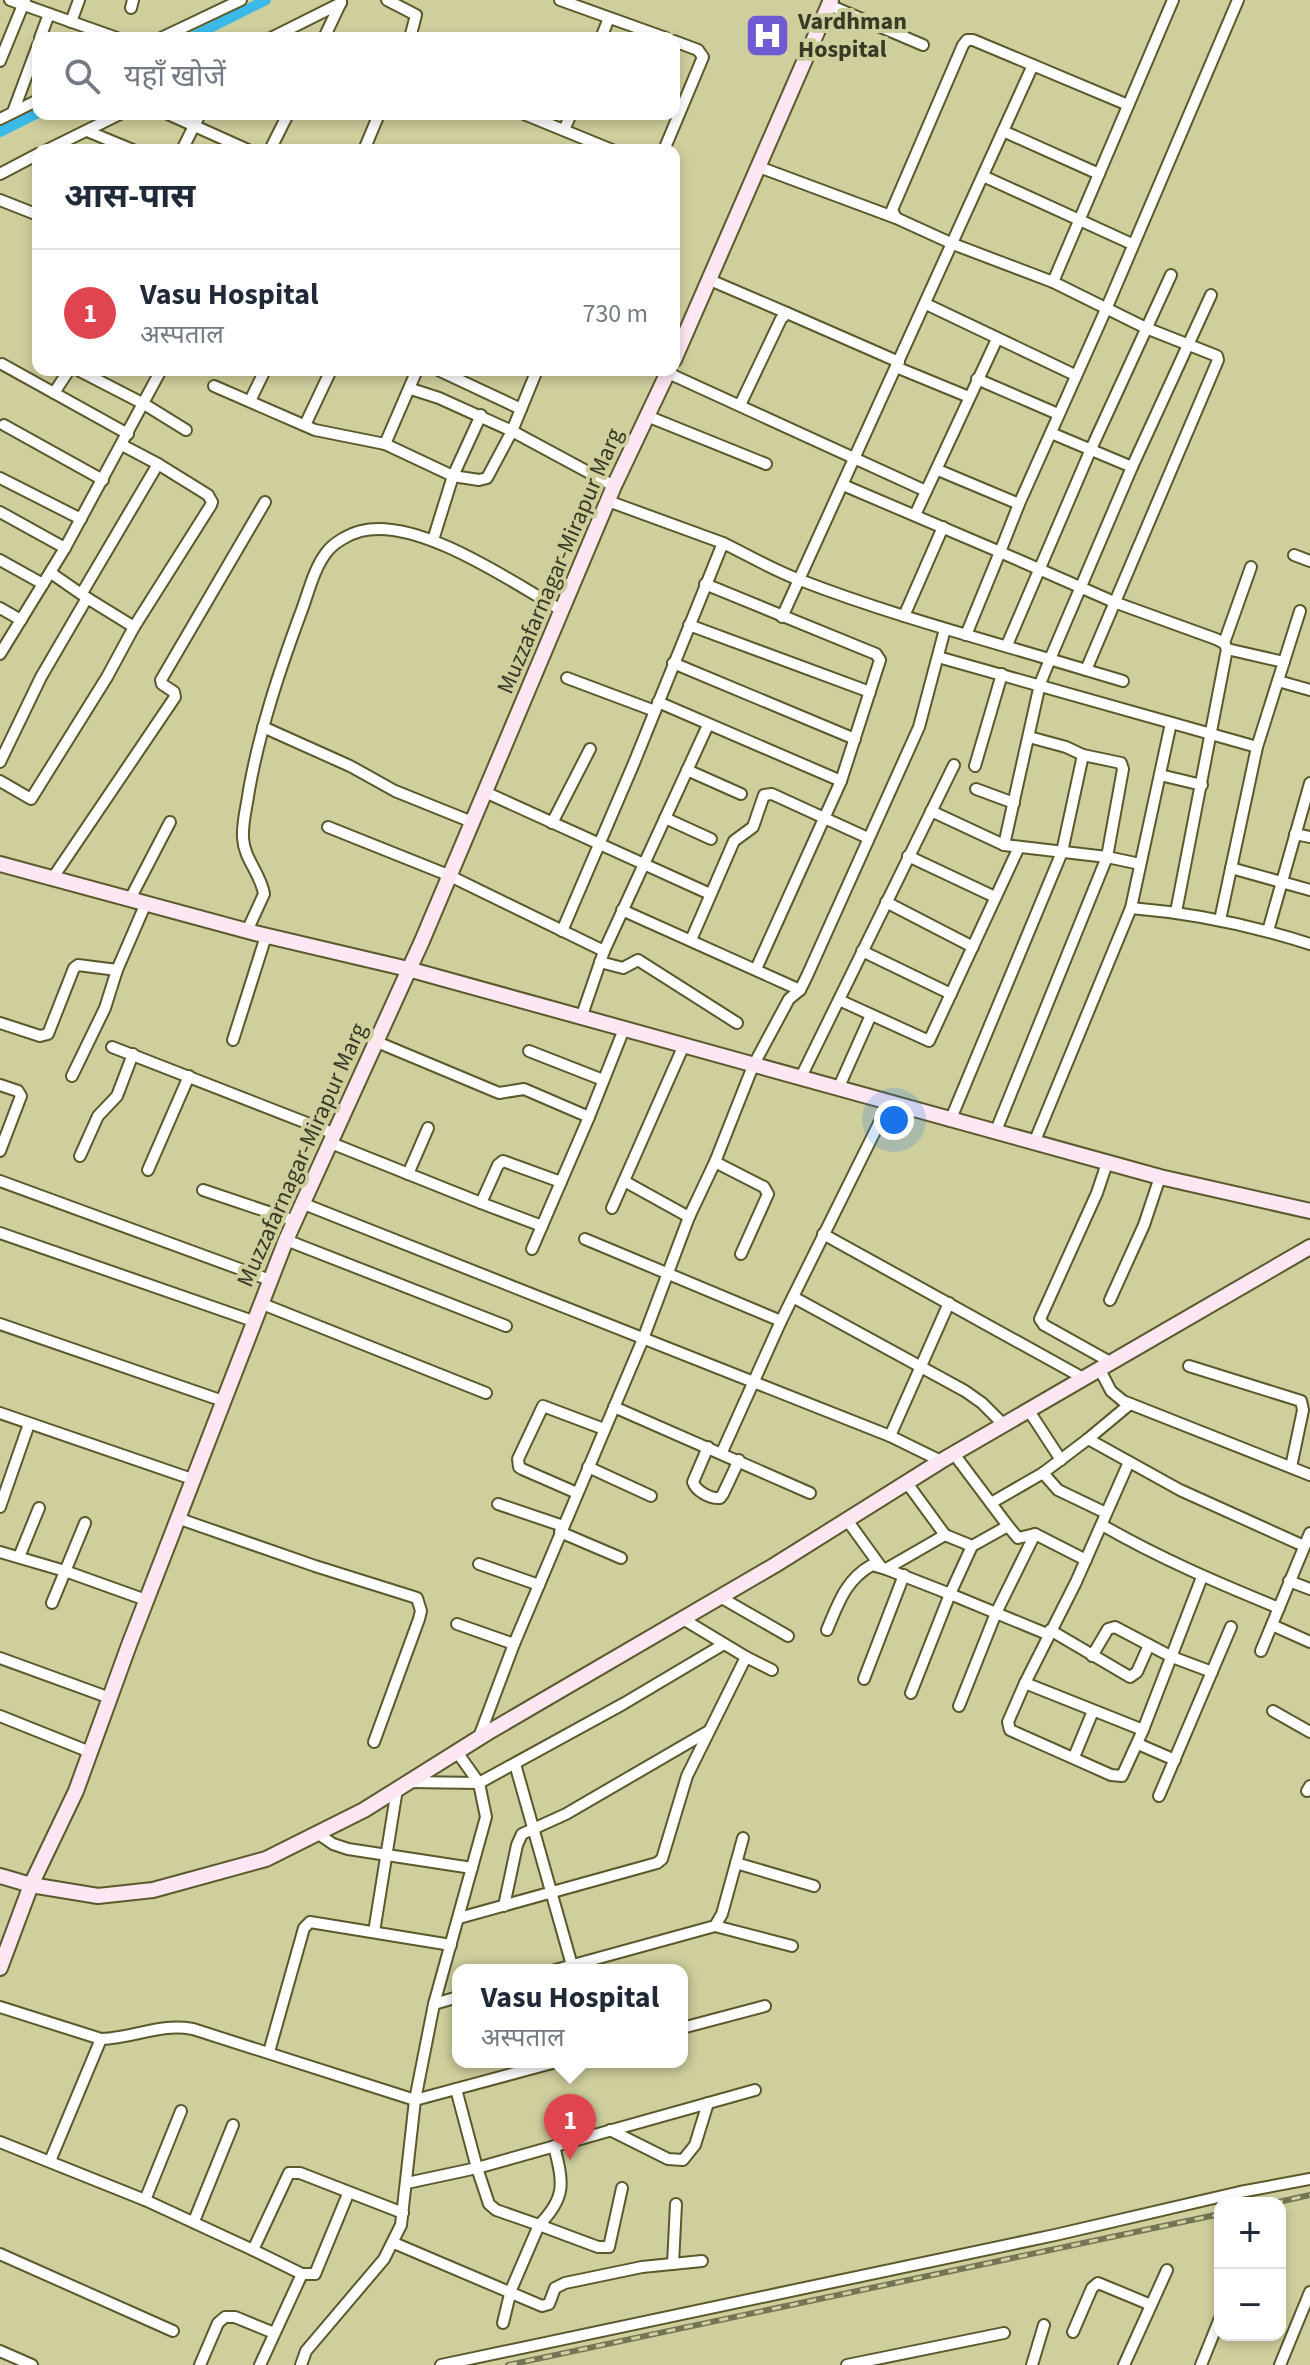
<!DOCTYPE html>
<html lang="hi">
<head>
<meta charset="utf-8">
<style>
	:root { --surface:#fff; --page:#f2f2f3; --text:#1f2937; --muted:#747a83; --line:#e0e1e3; --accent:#db2777 }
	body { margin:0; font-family:"Source Sans 3","Noto Sans Devanagari",sans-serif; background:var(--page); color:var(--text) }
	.controls { position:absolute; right:24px; bottom:24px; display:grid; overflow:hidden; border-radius:16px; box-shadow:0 4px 12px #0003 }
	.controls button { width:72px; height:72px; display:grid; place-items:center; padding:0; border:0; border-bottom:2px solid var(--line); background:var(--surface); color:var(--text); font:40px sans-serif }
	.you { position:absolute; left:894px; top:1120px; width:28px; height:28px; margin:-20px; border:6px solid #fff; border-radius:50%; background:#1a73e8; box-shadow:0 0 0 12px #1a73e833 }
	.badge { display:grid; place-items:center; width:52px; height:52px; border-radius:50%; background:var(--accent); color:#fff; font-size:26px; font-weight:700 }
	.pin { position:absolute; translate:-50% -66px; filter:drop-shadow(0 2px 4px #0008) }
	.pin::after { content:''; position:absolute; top:42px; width:28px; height:24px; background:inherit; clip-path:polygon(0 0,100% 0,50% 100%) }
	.popup { position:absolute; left:452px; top:1964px; width:236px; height:104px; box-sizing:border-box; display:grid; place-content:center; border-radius:16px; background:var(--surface); filter:drop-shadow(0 2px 6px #0005); font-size:26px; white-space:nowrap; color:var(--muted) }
	.popup b { font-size:30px; color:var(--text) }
	.popup::after { content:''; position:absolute; left:50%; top:100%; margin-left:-16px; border:16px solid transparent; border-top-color:var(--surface) }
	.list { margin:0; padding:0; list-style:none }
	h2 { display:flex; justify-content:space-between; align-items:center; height:104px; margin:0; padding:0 32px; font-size:34px }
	h2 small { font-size:26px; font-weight:400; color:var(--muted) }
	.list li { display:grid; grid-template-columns:52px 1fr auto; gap:24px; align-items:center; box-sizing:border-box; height:128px; padding:0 32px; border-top:2px solid var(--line) }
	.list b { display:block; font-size:30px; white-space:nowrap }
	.list p { margin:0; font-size:26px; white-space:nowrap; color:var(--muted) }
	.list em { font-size:26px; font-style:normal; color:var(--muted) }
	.icon { flex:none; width:44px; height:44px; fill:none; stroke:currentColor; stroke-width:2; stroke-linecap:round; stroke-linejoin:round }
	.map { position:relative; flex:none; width:1310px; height:2365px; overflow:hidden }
	.search { position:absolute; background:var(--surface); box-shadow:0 4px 12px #0003; left:32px; top:32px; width:648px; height:88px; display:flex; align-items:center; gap:20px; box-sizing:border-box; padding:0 28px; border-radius:16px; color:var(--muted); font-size:30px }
	.panel { position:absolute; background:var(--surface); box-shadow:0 4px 12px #0003; left:32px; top:144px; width:648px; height:232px; border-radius:16px }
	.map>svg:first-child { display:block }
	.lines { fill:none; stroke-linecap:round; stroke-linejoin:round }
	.canal { stroke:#3abae8; stroke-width:10 }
	.minor-casing { stroke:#5a592b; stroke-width:14 }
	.secondary-casing { stroke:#5a592b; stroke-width:18 }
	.minor { stroke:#fff; stroke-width:10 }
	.secondary { stroke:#fce7f2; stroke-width:14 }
	.rail-casing { stroke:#757455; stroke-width:6 }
	.rail { stroke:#cfce9d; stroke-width:3; stroke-dasharray:9; stroke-linecap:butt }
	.labels { text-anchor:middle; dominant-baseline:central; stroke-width:8; stroke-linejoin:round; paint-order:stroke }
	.poi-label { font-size:24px; font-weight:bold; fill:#393925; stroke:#cfce9d; text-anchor:start }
	.street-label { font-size:24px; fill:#393925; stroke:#cfce9d }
</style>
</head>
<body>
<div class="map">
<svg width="1310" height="2365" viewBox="0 0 1310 2365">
	<rect width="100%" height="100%" fill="#cfce9d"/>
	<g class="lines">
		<g class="canal">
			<polyline points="190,38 266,0"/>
			<polyline points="0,132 38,113"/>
		</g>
		<defs>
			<g id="minor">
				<polyline points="10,0 117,38"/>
				<polyline points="387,0 416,15 410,38"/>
				<polyline points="560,0 666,38"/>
				<polyline points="829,5 923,45"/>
				<polyline points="131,8 133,0"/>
				<polyline points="71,22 79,0"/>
				<polyline points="40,38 49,14"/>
				<polyline points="161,38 241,0"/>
				<polyline points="271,38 341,3"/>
				<polyline points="324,38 341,2"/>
				<polyline points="601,38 609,18"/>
				<polyline points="0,61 25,0"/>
				<polyline points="13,112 38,45"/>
				<polyline points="168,114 248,150"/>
				<polyline points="524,114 612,150"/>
				<polyline points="0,119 38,100"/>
				<polyline points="564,130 571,114"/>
				<polyline points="87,131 133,150"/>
				<polyline points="1003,131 1099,174"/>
				<polyline points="47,150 120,114"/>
				<polyline points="182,150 200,114"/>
				<polyline points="270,150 288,114"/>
				<polyline points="364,150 379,114"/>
				<polyline points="664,150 703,57 698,50 674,41"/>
				<polyline points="759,167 896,218"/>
				<polyline points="0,174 38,154"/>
				<polyline points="983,176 1132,244"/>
				<polyline points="0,200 38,215"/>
				<polyline points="710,280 787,313"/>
				<polyline points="1053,282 1173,0"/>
				<polyline points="926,304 1075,375"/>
				<polyline points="2,364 128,434"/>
				<polyline points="896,367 969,397"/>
				<polyline points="78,370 144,404 186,430"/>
				<polyline points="438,370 521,409"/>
				<polyline points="537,370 512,431 614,486"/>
				<polyline points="668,373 926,491"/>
				<polyline points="977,379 1058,414"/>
				<polyline points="214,386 315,430 385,444 453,476 479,480 487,478 512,431 439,398 411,389"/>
				<polyline points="54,393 69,370"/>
				<polyline points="250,401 265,370"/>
				<polyline points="740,405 781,319 787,313 899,362"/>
				<polyline points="647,416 766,464"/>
				<polyline points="4,425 103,480"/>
				<polyline points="305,425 331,370"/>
				<polyline points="1051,433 1132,467"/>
				<polyline points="385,444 417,370"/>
				<polyline points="938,470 1019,504"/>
				<polyline points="0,478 81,519"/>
				<polyline points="843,485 1000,552 966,635"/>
				<polyline points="0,512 65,548"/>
				<polyline points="915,515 997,339"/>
				<polyline points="433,540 453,476 481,415"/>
				<path d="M723,543c25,12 50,27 77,37 93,36 190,61 286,90l115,-270 17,-40 -1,-4 -71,-28 -93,-46 -100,-38 -57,-26 -4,-8 71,-165 4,-5h6l155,65"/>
				<polyline points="1294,555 1310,561"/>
				<polyline points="0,560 43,584"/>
				<polyline points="705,584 876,654 880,660 841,781 756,969"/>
				<polyline points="82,593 158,464 122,445"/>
				<polyline points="87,598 134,627 211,505 212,502 208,495 158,464"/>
				<polyline points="0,608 21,620"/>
				<polyline points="904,616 943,527"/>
				<polyline points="782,617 1033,65"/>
				<polyline points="689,625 870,692"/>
				<polyline points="1224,643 1251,567"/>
				<polyline points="1007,645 1091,449 1171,275"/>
				<polyline points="1227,649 1284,662"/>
				<polyline points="0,654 65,548 161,370"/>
				<polyline points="938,657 1257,747"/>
				<polyline points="673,663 855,739"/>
				<polyline points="1086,670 1123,681"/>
				<polyline points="567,678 655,711"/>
				<polyline points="1278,681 1310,690"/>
				<polyline points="658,702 841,781"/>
				<polyline points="263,727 350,766 395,791 472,822"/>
				<polyline points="0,762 41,677 87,598 51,573"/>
				<polyline points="975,766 1002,674"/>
				<polyline points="687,770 741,794"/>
				<polyline points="1160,775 1202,785"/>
				<polyline points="0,781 31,799 107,677 134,627"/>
				<polyline points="976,789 1014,803"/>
				<polyline points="485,792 710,894"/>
				<polyline points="931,811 1004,845 1107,857 1140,864"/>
				<polyline points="665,818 711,839"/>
				<polyline points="552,823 590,749"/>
				<polyline points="328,827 448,875 604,951"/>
				<polyline points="1295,834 1310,837"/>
				<polyline points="1004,845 1040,684 1050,659 1132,467 1211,295"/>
				<polyline points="908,856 995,897"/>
				<polyline points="1231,868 1310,890"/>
				<polyline points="52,879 175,697 174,692 162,684 161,680 265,502"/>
				<polyline points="130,899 170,822"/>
				<polyline points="886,902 973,947"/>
				<path d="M1131,908c61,5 120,17 179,36"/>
				<polyline points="622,910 800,990"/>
				<polyline points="1176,912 1227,649 1224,643 1216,639 1114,602 1000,552 1019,504 1107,307 1238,0"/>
				<polyline points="1220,920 1257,747 1300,611"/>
				<path d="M247,931l17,-37c-3,-20 -20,-35 -21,-56 -1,-16 4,-32 6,-48 11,-61 30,-118 51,-175 8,-20 13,-45 26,-62 7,-10 23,-19 35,-22 58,-14 151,51 200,79"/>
				<polyline points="562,931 634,763 723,543 608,501"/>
				<polyline points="1268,931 1310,783"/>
				<polyline points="691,940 734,841 753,827 764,795 772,794 868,838"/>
				<polyline points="862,951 951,994"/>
				<polyline points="600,962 623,968 638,960 737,1023"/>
				<polyline points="839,1000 929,1041 1019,847"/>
				<polyline points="581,1018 604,951 708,725"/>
				<polyline points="0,1023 40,1036 48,1034 74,968 78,965 117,970 146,903"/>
				<polyline points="233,1040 266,936"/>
				<polyline points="377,1042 499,1093 524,1089 589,1117 624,1029"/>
				<polyline points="112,1047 335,1134"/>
				<polyline points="529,1051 603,1080"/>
				<polyline points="72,1076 105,1008 117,970"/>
				<polyline points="800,1079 954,765"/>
				<polyline points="0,1085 18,1091 21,1096 0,1151"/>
				<polyline points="838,1089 871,1015"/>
				<polyline points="950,1121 1062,852 1083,755"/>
				<polyline points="995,1133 1107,857 1123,769 1121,763 1083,755 1066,747 1029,737"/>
				<polyline points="331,1143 481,1203"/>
				<polyline points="1034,1143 1131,908 1171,723"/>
				<polyline points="80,1156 98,1116 117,1096 133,1054"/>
				<polyline points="715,1162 764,1187 768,1194 741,1254"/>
				<polyline points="1107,1163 1097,1193 1040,1319 1044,1325 1112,1363"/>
				<polyline points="148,1170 189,1076"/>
				<polyline points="408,1174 428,1128"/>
				<polyline points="0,1181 270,1280"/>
				<polyline points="624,1181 689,1217"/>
				<polyline points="203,1190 295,1221"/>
				<polyline points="304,1204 890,1436 949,1303"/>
				<polyline points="612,1208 684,1045"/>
				<polyline points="542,1226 481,1203 498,1165 503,1161 561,1182"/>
				<polyline points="0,1233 253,1321"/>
				<polyline points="823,1234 1085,1379"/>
				<polyline points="585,1239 781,1321"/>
				<polyline points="286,1240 506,1326"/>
				<polyline points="532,1249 589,1117"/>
				<polyline points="793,1297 965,1391 982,1403 1004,1425"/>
				<polyline points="1110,1300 1144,1225 1160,1177"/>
				<polyline points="260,1303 486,1393"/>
				<polyline points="0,1324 223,1401"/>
				<polyline points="1189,1366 1301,1401 1303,1410 1291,1467"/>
				<polyline points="1100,1370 1111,1391 1123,1401 1310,1475"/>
				<polyline points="614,1407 810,1493"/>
				<polyline points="1029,1411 1061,1460"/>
				<polyline points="0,1413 192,1479"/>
				<polyline points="890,1436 941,1461"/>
				<polyline points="1088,1439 1130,1404"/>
				<path d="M708,1447l-15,35c3,9 17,17 27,16l3,-4 16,-34"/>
				<polyline points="722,1452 781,1321 889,1103"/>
				<polyline points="954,1454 1008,1526"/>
				<polyline points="1129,1462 1076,1582 1025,1683 1008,1722 1010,1730 1111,1775 1122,1776 1143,1730 1202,1577"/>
				<polyline points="588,1467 651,1496"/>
				<polyline points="1043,1473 1058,1490 1106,1513"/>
				<polyline points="907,1483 945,1535"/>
				<polyline points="577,1493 522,1469 519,1467 518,1459 543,1406 604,1429"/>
				<polyline points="991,1503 1043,1473 1088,1439 1180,1490 1304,1546"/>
				<polyline points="498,1504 563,1526"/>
				<polyline points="0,1507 29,1424"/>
				<polyline points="177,1518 315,1566 417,1598 421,1611 419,1619 374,1742"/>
				<polyline points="847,1520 881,1567"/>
				<path d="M1102,1525c57,33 116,58 177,83"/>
				<polyline points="560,1532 621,1558"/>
				<polyline points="0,1552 65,1571 146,1600"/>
				<polyline points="19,1557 39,1508"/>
				<polyline points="479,1564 539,1585"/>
				<polyline points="886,1569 950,1594 972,1546"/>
				<polyline points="1289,1581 1310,1589"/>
				<polyline points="720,1597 788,1636"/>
				<polyline points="52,1603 85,1523"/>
				<polyline points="457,1624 514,1644"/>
				<polyline points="1272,1625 1310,1642"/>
				<path d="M827,1630c11,-26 19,-51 45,-65l14,4 59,-34 27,11 36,-20 10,12 17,-4 51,26"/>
				<polyline points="1050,1630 1130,1677 1137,1672 1149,1645"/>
				<polyline points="1261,1651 1310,1533"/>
				<polyline points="1092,1656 1108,1629 1115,1627 1172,1657 1212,1672"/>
				<polyline points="746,1657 772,1670"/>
				<polyline points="0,1658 110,1698"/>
				<polyline points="864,1679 904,1575"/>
				<polyline points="1025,1683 1143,1730"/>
				<polyline points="911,1693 950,1594 1047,1634"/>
				<polyline points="959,1706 996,1613 1035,1534"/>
				<polyline points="1273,1711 1310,1732"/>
				<polyline points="0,1716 90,1752"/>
				<polyline points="479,1737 514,1644 643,1339 689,1217 715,1162 753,1066 789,999 800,990 807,976 919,727 945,629"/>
				<polyline points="1138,1744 1175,1760"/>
				<polyline points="1074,1757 1093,1711"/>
				<polyline points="515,1764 573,1969"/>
				<polyline points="410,1782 479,1783 623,1704 724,1644"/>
				<polyline points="1307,1791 1310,1786"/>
				<polyline points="1159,1796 1231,1627"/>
				<polyline points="317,1833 333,1844 348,1849 472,1868"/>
				<polyline points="736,1863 814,1886"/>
				<polyline points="504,1906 517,1845 522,1834 566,1814 707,1732"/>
				<polyline points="459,1918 657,1863 662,1859 687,1776 746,1657 683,1619"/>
				<polyline points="715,1926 792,1946"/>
				<polyline points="374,1932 397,1789"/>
				<polyline points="555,1970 715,1926 722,1914 743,1838"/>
				<polyline points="434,2004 458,1997"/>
				<path d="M0,2007l101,32c34,-1 57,-16 92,-10l222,71 141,-38"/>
				<polyline points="682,2028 765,2006"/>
				<polyline points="269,2052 304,1928 310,1922 451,1945"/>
				<path d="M456,2089l21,79 12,36 7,6 43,15c28,-28 24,-43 15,-79"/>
				<polyline points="610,2130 668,2159 683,2160 695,2145 708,2103"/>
				<polyline points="0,2142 145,2200 253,2250"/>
				<polyline points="50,2161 101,2039"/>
				<polyline points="407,2183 477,2168 755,2090"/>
				<polyline points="348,2194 315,2274 302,2274 253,2250 289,2173 300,2173 403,2213"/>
				<polyline points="145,2200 181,2111"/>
				<polyline points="194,2221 233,2125"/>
				<polyline points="394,2243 542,2306 549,2304 555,2288 565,2283 642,2267 702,2261"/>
				<polyline points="0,2254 173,2331"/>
				<polyline points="673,2264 676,2204"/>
				<polyline points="503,2323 511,2290 539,2225 598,2247 609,2247 622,2188"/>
				<polyline points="1073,2332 1092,2288 1098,2283 1151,2305"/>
				<polyline points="0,2351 32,2365"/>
				<polyline points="200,2365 218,2323 225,2317 235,2317 274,2333"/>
				<polyline points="260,2365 302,2274"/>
				<polyline points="301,2365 306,2351 384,2259 401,2225 415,2100 434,2004 486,1817 479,1783 457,1752"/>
				<polyline points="441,2365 1055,2235 1240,2192 1310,2179"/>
				<polyline points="847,2365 1004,2333"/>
				<polyline points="1032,2365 1044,2325"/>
				<polyline points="1124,2365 1167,2270"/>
				<polyline points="1201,2365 1220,2318"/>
				<polyline points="1280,2365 1310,2292"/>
			</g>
			<g id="secondary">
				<polyline points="674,360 831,0"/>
				<polyline points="0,864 255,933 408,969 1160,1177 1310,1211"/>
				<polyline points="0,1876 31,1885 98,1896 153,1890 266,1859 364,1810 487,1733 775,1565 941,1461 1310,1247"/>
				<polyline points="0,1968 31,1885 76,1791 129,1645 286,1240 422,941 614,486 669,370"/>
			</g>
		</defs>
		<use href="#minor" class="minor-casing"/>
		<use href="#secondary" class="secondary-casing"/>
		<use href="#minor" class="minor"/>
		<use href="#secondary" class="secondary"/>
		<defs>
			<g id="rail">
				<polyline points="1274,2203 1310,2195"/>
				<polyline points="508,2365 1220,2214"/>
			</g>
		</defs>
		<use href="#rail" class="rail-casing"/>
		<use href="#rail" class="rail"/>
	</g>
	<defs>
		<symbol id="hospital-square" viewBox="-11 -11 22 22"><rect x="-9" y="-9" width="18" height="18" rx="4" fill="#705ad4" stroke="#cfce9d"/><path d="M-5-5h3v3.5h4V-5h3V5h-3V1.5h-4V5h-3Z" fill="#fff"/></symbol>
	</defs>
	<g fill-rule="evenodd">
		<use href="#hospital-square" x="742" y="10" width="51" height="51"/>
	</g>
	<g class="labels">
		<g class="poi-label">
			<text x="798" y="21">Vardhman<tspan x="798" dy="28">Hospital</tspan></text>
		</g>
		<g class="street-label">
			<text transform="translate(560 561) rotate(-67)">Muzzafarnagar-Mirapur Marg</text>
			<text transform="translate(302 1155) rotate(-66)">Muzzafarnagar-Mirapur Marg</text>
		</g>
	</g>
</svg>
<div class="controls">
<button>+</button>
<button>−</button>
</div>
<div class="you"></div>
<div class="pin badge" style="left:570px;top:2160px;background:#e0444e">1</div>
<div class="popup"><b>Vasu Hospital</b>अस्पताल</div>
<div class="search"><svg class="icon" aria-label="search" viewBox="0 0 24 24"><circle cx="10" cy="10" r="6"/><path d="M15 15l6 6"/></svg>यहाँ खोजें</div>
<section class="panel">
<h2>आस-पास<small></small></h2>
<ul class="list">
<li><span class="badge" style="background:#e0444e">1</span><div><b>Vasu Hospital</b><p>अस्पताल</p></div><em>730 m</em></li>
</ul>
</section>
</div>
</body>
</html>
